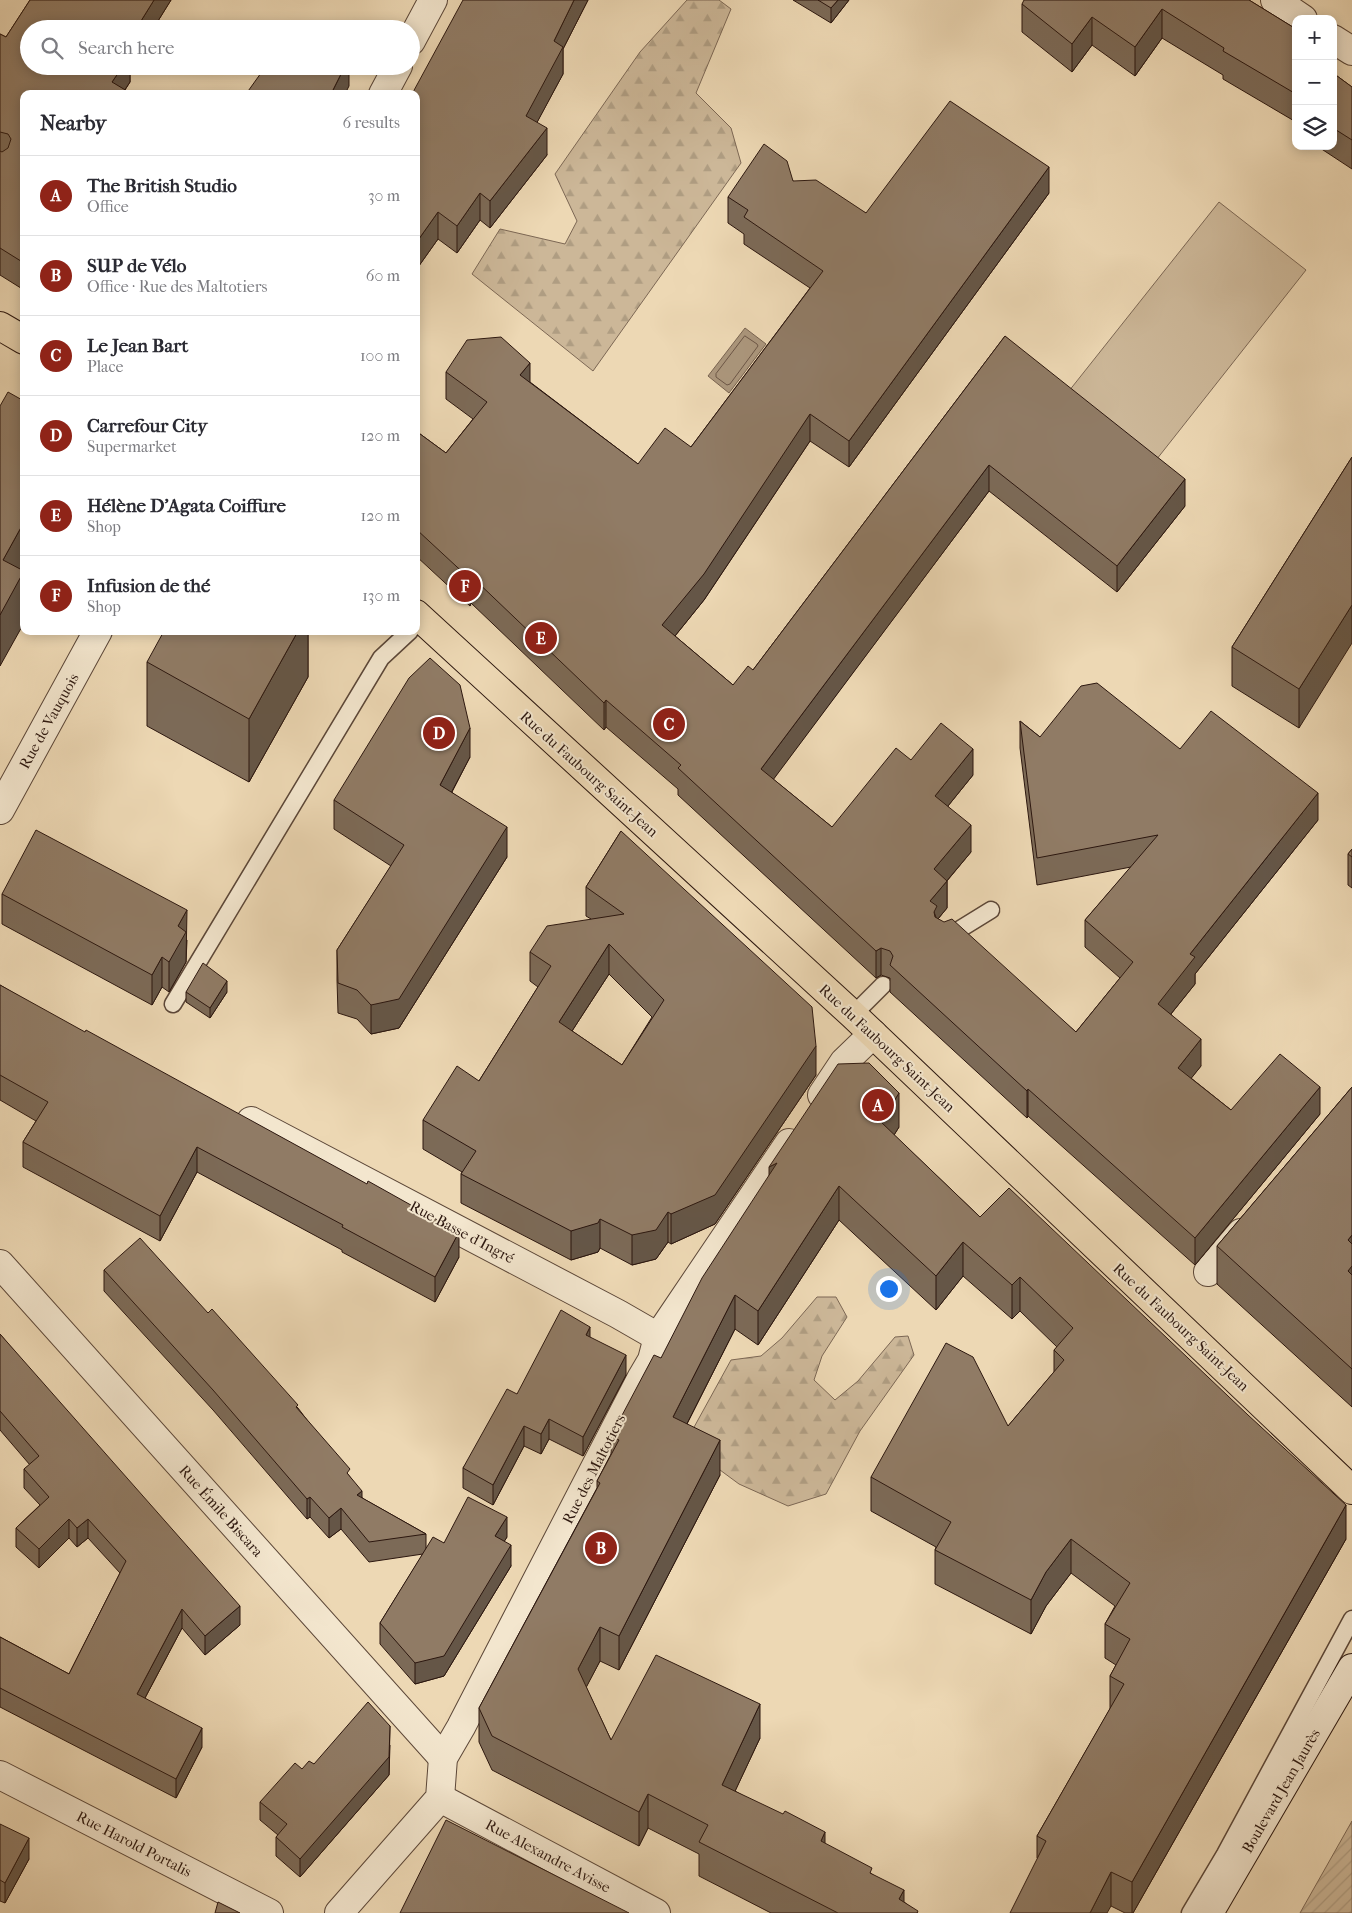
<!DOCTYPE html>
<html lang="en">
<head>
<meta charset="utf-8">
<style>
	:root { --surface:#fff; --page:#f7f7f7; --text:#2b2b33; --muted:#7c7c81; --line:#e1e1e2; --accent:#8f2418 }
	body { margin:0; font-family:"IM FELL French Canon",serif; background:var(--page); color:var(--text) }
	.controls { position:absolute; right:15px; top:15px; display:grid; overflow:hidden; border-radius:10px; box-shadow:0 2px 12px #0003 }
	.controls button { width:45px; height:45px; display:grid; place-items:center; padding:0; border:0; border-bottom:1px solid var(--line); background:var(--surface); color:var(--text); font:25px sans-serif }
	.you { position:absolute; left:888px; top:1288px; width:18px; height:18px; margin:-12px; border:4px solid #fff; border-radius:50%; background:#1a73e8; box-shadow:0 0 0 8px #1a73e833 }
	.badge { display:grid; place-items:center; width:32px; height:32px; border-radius:50%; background:var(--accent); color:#fff; font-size:16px; font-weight:700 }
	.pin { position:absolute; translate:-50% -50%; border:2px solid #fff; box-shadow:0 1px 5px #0006 }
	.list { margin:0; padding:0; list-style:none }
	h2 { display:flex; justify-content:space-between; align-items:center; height:65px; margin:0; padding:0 20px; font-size:21px }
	h2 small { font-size:16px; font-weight:400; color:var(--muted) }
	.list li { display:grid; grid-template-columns:32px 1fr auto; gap:15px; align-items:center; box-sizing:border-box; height:80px; padding:0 20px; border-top:1px solid var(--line) }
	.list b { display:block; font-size:19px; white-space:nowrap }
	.list p { margin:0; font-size:16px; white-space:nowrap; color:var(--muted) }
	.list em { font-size:16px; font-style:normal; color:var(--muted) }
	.icon { flex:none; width:28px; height:28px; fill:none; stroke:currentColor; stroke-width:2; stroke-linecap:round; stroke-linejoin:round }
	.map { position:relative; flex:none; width:1352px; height:1913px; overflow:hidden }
	.search { position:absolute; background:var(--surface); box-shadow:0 2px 12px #0003; left:20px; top:20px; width:400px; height:55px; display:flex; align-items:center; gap:12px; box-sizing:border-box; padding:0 18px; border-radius:28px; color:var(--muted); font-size:19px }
	.panel { position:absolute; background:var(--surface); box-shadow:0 2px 12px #0003; left:20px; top:90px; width:400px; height:545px; border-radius:10px }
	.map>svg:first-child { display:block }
	.forest { fill:url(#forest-firs); stroke:#7c6754 }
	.garden { fill:url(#garden-furrows); stroke:#7c6754 }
	.pitch { fill:#ccb798; stroke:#7c6754 }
	.water { fill:#ab967c; stroke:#786350 }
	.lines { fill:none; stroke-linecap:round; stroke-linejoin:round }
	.shore { stroke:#6c5646; stroke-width:1 }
	.lane-casing { stroke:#5c4738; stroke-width:19 }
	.street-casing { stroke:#5c4738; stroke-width:30 }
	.secondary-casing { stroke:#2c170f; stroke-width:30 }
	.primary-casing { stroke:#2c170f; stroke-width:30 }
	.lane { stroke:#f3e6ce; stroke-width:16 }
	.street { stroke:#f3e6ce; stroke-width:28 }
	.secondary { stroke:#f3e6ce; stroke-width:28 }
	.primary { stroke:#edd8b4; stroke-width:28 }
	.wall { fill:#7c6a57; stroke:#2c170f; fill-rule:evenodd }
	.shaded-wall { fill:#655647; stroke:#2c170f }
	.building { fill:#907b65; stroke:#2c170f; fill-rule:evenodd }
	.labels { text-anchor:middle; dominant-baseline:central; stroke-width:4; stroke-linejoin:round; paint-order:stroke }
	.street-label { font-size:15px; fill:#2c170f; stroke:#f3e6ce }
</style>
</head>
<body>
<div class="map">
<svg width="1352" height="1913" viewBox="0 0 1352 1913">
	<defs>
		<pattern id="forest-firs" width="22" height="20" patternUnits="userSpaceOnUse" patternTransform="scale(1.25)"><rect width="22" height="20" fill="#ccb798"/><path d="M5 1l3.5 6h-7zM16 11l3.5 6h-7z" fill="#af9d82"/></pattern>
		<pattern id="garden-furrows" width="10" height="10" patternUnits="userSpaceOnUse" patternTransform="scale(1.25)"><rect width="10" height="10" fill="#ccb798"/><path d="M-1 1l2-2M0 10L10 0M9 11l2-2" fill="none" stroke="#af9d82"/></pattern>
	</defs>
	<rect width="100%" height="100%" fill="#edd8b4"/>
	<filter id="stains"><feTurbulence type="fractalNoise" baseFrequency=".004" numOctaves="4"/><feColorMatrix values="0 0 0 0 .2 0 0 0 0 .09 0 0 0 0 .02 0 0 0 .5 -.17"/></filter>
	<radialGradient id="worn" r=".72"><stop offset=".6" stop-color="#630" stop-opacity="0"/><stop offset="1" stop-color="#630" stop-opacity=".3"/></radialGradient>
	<g class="forest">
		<polygon points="687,0 719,0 731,9 696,93 731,128 741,163 593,371 472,274 500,229 565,244 577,221 555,174 640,52"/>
		<polygon points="817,1297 836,1297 847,1317 822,1356 814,1380 835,1400 858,1381 895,1337 908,1336 914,1355 860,1431 826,1494 788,1506 739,1484 701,1456 693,1429 731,1360 761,1356 782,1338"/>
	</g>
	<polygon class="garden" points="1352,1821 1352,1913 1300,1913"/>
	<polygon class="pitch" points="1219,202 1306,270 1149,469 1061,401"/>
	<polygon class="water" points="745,328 766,344 729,393 708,376"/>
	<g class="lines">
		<polygon class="shore" points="745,336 757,344 758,346 730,384 727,385 716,377 716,374"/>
		<defs>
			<g id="lane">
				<polyline points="944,939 991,910"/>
				<polyline points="173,1004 381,658 410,631"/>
				<polyline points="853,1015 883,985"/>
				<polyline points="1190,1913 1225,1854 1352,1619"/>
			</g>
			<g id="street">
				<polyline points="1275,0 1303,19"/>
				<polyline points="1333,39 1352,51"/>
				<polyline points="411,41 433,0"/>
				<polyline points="383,94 398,66"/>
				<polyline points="0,810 98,631"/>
				<polyline points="822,1095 844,1062 873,1034"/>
				<polyline points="251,1121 618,1314 658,1337"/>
				<polyline points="0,1264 443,1758"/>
				<polyline points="1208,1272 1241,1233"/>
				<polyline points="0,1775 269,1913"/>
				<polyline points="440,1798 656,1913"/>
				<polyline points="339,1913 440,1798 443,1758 461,1727 642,1377 652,1360 658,1337 789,1143"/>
			</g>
			<polyline id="secondary" points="1209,1913 1352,1668"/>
			<g id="primary">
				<polyline points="0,326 24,340"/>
				<polyline points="416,614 853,1015 1352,1490"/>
			</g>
		</defs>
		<use href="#lane" class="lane-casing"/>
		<use href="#street" class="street-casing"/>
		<use href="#secondary" class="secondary-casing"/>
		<use href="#primary" class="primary-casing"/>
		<use href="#lane" class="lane"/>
		<use href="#street" class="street"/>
		<use href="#secondary" class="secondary"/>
		<use href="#primary" class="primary"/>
	</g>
	<g class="wall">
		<polygon points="30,0 171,0 153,29 29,29 29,66 130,66 130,82 125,90 132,94 24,94 24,290 0,275 0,34 6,37"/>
		<polygon points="588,0 563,49 563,74 537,122 547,155 490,228 480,220 457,253 438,239 416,270 416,94"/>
		<polygon points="793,0 849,0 831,23"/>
		<polygon points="1249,0 1296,29 1296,122 1223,79 1223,75 1162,38 1135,76 1092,45 1072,72 1022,32 1022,4"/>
		<polygon points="1333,73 1352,87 1352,169 1317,146 1333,146"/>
		<polygon points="793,181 866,213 1049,193 849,467 810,441 704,600 675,636 733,685 753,670 1005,336 1185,506 1117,592 989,491 773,779 832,827 911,760 973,775 948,806 971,852 947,881 947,908 938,919 1076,1032 1120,978 1085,947 1085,920 1131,867 1037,885 1020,748 1020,721 1040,737 1180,749 1318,820 1195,974 1195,984 1171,1014 1201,1066 1191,1078 1231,1110 1320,1114 1195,1265 1028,1116 1027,1118 890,992 890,978 881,975 876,978 678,795 678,789 606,727 604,730 471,603 470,606 416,556 416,431 446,453 473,419 446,399 446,372 530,382 638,464 691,447 810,288 744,244 744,234 728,223 728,197"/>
		<polygon points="1352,457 1299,728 1232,686 1232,647"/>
		<polygon points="308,631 308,677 249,782 147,726 147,662"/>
		<polygon points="470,757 452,792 507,857 399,1028 371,1034 357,1019 338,1013 337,980 337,950 391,866 334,829 334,800"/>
		<path d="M621,831l195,244 -101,149 -44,20 -3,-2 -12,17 -24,6 -32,-17 -2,4 -27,8 -110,-57v-29l1,-2 -39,-23v-29l56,-39 59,-94 -8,-6v-29l61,-33 -5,-3v-29zM609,974l43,43 -30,48 -50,-34z"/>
		<polygon points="1352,849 1352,888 1348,885 1348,854"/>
		<polygon points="2,894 187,940 186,962 169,992 162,987 152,1005 2,924"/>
		<polygon points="0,985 459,1257 435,1302 342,1252 342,1250 197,1172 160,1241 23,1167 23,1142 36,1121 0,1100"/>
		<polygon points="186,992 227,992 210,1018 186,1002"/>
		<polygon points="1352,1087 1352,1407 1217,1284 1217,1246"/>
		<polygon points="899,1127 894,1135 980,1217 1346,1539 1133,1913 1125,1913 1111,1906 1037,1858 1037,1836 1110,1709 1110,1676 1116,1665 1105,1658 1105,1624 1115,1606 1071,1573 1046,1606 1031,1634 935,1584 935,1550 936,1547 871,1511 871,1477 1008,1426 1054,1372 1054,1350 1057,1347 1020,1311 1012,1319 963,1276 936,1310 839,1220 758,1345 735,1329 687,1424 720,1475 619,1670 600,1661 586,1687 611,1740 760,1738 735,1791 825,1844 872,1874 904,1902 918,1913 771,1913 699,1876 699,1854 648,1828 639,1846 492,1770 479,1742 479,1708 597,1488 597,1481 611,1454 611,1436 661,1358"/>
		<polygon points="104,1270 208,1313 298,1408 350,1477 362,1498 426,1534 426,1550 444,1543 507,1537 504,1541 511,1566 444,1676 415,1684 380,1644 380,1623 423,1554 369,1562 341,1529 329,1538 310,1517 307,1519 213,1410 104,1291"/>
		<polygon points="0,1334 240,1625 205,1655 182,1628 145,1698 202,1747 176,1798 0,1707 0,1637 69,1674 120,1573 88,1538 77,1547 69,1538 39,1568 16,1547 16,1528 40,1505 24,1488 24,1469 30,1465 0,1430"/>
		<polygon points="590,1337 626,1375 583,1456 549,1439 541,1454 524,1446 493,1505 463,1488 463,1468 517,1394"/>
		<polygon points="390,1745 389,1775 300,1877 276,1856 276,1837 278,1835 260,1820 260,1802 302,1769 314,1764"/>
		<polygon points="0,1824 29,1859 5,1903 0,1901"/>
	</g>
	<g class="shaded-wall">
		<polygon points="154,0 171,0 153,29 136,29"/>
		<polygon points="574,0 588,0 563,49 563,74 526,143 526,116 554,41"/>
		<polygon points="838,0 849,0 831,23 831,8"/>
		<polygon points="1162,9 1162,38 1135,76 1135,47"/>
		<polygon points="1092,17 1092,45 1072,72 1072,44"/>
		<polygon points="123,66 130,66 130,82 122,94 112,82"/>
		<polygon points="345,66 349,66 349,86 345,94 331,94"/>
		<polygon points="547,128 547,155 490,228 490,201"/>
		<polygon points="1049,167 1049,193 849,467 849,441"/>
		<polygon points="480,193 480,220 457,253 457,226"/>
		<polygon points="438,212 438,239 416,270 416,243"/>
		<polygon points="530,363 530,390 520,375"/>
		<polygon points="810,414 810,441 704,600 662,652 662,625"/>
		<polygon points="989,465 989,491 761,796 761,769"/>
		<polygon points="1185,479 1185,506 1117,592 1117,566"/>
		<polygon points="24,522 24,623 0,666 0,615 3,560"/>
		<polygon points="471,576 471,603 470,606 470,579"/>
		<polygon points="1352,605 1352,643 1299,728 1299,689"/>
		<polygon points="298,631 308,631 308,677 249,782 249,719"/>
		<polygon points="606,700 606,727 604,730 604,703"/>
		<polygon points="470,728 470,757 440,814 440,785"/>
		<polygon points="973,749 973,775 935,822 935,796"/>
		<polygon points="1318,793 1318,820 1195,974 1195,984 1158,1030 1158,1004 1190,954"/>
		<polygon points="971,825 971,852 934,896 934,869"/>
		<polygon points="507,827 507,857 399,1028 371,1034 371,1005"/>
		<polygon points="947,881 947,908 937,920 930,901"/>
		<polygon points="187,910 186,962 169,992 169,962 178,926"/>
		<polygon points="609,944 609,974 559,1051 559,1022"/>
		<polygon points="881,948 881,975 876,978 876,951"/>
		<polygon points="162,957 162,987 152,1005 152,975"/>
		<polygon points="227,981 227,992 210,1018 210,1008"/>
		<polygon points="1201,1039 1201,1066 1178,1095 1178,1068"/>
		<polygon points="816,1046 816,1075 715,1224 671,1244 671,1214"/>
		<polygon points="1320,1087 1320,1114 1195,1265 1195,1238"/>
		<polygon points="1028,1089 1028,1116 1027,1118 1027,1091"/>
		<polygon points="899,1093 899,1127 881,1156 881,1122"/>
		<polygon points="197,1147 197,1172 160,1241 160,1216"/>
		<polygon points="777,1163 769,1201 769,1167"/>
		<polygon points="839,1186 839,1220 758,1345 758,1311"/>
		<polygon points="668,1212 668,1242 656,1259 632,1265 632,1235"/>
		<polygon points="600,1219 600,1248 598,1252 571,1260 571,1231"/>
		<polygon points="459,1232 459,1257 435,1302 435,1277"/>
		<polygon points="1352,1235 1352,1304 1348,1309 1348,1240"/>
		<polygon points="963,1242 963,1276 936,1310 936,1276"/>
		<polygon points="1020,1277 1020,1311 1012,1319 1012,1285"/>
		<polygon points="735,1295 735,1329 673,1451 673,1417"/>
		<polygon points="590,1327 590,1347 586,1335"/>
		<polygon points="626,1355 626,1375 583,1456 583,1437"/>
		<polygon points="549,1419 549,1439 541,1454 541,1434"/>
		<polygon points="524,1426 524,1446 493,1505 493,1485"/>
		<polygon points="720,1440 720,1475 619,1670 619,1636"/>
		<polygon points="362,1491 362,1511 357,1495"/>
		<polygon points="310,1497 310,1517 307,1519 307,1499"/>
		<polygon points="1346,1505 1346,1539 1133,1913 1132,1913 1132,1882"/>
		<polygon points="341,1508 341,1529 329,1538 329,1518"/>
		<polygon points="507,1517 507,1537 495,1557 495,1536"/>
		<polygon points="69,1519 69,1538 39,1568 39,1549"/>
		<polygon points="88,1519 88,1538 77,1547 77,1528"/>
		<polygon points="1071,1539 1071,1573 1046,1606 1031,1634 1031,1600 1046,1572"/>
		<polygon points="511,1545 511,1566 444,1676 415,1684 415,1663"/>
		<polygon points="240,1606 240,1625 205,1655 205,1636"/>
		<polygon points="182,1609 182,1628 137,1713 137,1694"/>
		<polygon points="600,1627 600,1661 578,1703 578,1669"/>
		<polygon points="760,1704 760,1738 722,1819 722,1785"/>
		<polygon points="390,1726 389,1775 300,1877 300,1859"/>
		<polygon points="202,1728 202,1747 176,1798 176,1779"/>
		<polygon points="648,1794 648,1828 639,1846 639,1812"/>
		<polygon points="825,1832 825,1866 821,1841"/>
		<polygon points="29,1838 29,1859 5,1903 5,1883"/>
		<polygon points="1111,1872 1111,1906 1107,1913 1090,1913"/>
		<polygon points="904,1890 904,1913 899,1899"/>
	</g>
	<g class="building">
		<polygon points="30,0 154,0 136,29 29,29 29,66 123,66 112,82 132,94 24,94 24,263 0,248 0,151 2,152 8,148 11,139 8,134 0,132 0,34 6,37"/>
		<polygon points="463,0 574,0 554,41 563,47 526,116 547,128 490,201 480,193 457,226 438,212 416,243 416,94 412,94"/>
		<polygon points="818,0 838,0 831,8"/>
		<polygon points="1024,0 1249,0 1296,29 1296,40 1293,45 1296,47 1296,94 1223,51 1224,48 1162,9 1135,47 1092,17 1072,44 1022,4"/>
		<polygon points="266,66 295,66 298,69 301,66 345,66 331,94 246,94"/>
		<polygon points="1333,73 1352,87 1352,140 1333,128"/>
		<polygon points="950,101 1049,167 849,441 810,414 704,574 662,625 733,685 748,666 753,670 1005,336 1185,479 1117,566 989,465 761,769 832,827 896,748 911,760 941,723 973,749 935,796 971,825 934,869 947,881 930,901 937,906 934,912 935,917 944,922 952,919 1076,1032 1133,962 1085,920 1158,835 1037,858 1020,721 1040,737 1081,686 1097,683 1180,749 1211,711 1318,793 1190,954 1195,957 1158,1004 1201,1039 1178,1068 1231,1110 1280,1054 1320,1087 1195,1238 1028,1089 1027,1091 890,965 893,956 890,951 881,948 876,951 678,768 681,765 606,700 604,703 471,576 470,579 416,529 416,431 446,453 487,402 446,372 467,340 501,337 530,363 520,375 638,464 665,428 691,447 823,271 744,217 748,210 728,197 764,144 787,161 793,181 816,180 866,213"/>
		<polygon points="8,392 24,401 24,522 3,560 24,571 0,615 0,406"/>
		<polygon points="1352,457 1352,605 1299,689 1232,647"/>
		<polygon points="164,631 298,631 249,719 147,662"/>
		<polygon points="430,658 460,685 470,728 440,785 507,827 399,999 371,1005 357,990 338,983 337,950 404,845 334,800 409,678"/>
		<polygon points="36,830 187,910 178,926 186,932 169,962 162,957 152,975 2,894"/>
		<path d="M621,831l191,176 4,39 -101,149 -44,19 -3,-2 -12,18 -24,5 -32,-16 -2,4 -27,8 -110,-57 15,-23 -53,-31 34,-54 22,15 72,-115 -21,-14 17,-26 77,-12 -38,-27zM609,944l55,56 -42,65 -63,-43z"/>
		<polygon points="1352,849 1352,857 1348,854"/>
		<polygon points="203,963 227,981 210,1008 186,992"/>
		<polygon points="0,985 85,1032 86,1030 367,1184 368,1181 459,1232 435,1277 342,1227 343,1225 197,1147 160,1216 23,1142 48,1102 0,1075"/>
		<polygon points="869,1063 899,1093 881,1122 980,1217 1009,1188 1248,1415 1346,1505 1132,1882 1111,1872 1090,1913 1010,1913 1046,1841 1037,1836 1124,1684 1110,1676 1130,1639 1105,1624 1130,1583 1071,1539 1046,1572 1031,1600 935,1550 951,1522 871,1477 946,1343 973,1357 1008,1426 1064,1360 1054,1350 1073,1328 1020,1277 1012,1285 963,1242 936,1276 839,1186 758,1311 735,1295 673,1417 720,1440 619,1636 600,1627 578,1669 611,1740 656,1655 760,1704 722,1785 783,1814 785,1811 825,1832 821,1841 872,1868 870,1873 904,1890 899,1899 918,1911 917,1913 838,1913 699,1842 708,1825 648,1794 639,1812 492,1736 479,1708 600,1483 597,1481 619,1440 611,1436 654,1355 661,1358 702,1278 777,1163 769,1167 838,1064"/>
		<polygon points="1352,1087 1352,1235 1348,1240 1352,1244 1352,1266 1348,1271 1352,1275 1352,1369 1217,1246"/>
		<polygon points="140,1238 208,1313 212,1309 298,1405 296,1407 350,1469 347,1473 362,1491 357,1495 426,1534 369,1542 341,1508 329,1518 310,1497 307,1499 213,1390 104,1270"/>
		<polygon points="561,1310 590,1327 586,1335 626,1355 583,1437 549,1419 541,1434 524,1426 493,1485 463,1468 507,1389 517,1394"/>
		<polygon points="0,1334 240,1606 205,1636 182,1609 137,1694 202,1728 176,1779 0,1688 0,1637 69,1674 126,1561 88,1519 77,1528 69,1519 39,1549 16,1528 49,1497 24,1469 39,1456 0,1411"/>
		<polygon points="468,1497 507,1517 495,1536 511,1545 444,1656 415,1663 380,1623 433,1537 444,1543"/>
		<polygon points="368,1702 390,1726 389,1757 300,1859 276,1837 287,1824 260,1802 295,1763 302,1769 309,1761 314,1764"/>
		<polygon points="446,1820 629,1913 400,1913"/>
		<polygon points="0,1824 29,1838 5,1883 0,1880"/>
		<polygon points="218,1902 240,1913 215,1913"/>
	</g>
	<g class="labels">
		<g class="street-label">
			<text transform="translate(49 721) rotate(-61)">Rue de Vauquois</text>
			<text transform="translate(589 774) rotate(42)">Rue du Faubourg Saint-Jean</text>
			<text transform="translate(887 1048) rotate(43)">Rue du Faubourg Saint-Jean</text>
			<text transform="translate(462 1232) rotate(28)">Rue Basse d'Ingré</text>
			<text transform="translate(1181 1327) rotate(43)">Rue du Faubourg Saint-Jean</text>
			<text transform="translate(594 1469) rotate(-63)">Rue des Maltotiers</text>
			<text transform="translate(221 1511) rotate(48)">Rue Émile Biscara</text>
			<text transform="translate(1281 1791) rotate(-60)">Boulevard Jean Jaurès</text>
			<text transform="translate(134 1844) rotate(27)">Rue Harold Portalis</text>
			<text transform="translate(548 1856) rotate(28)">Rue Alexandre Avisse</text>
		</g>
	</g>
	<rect width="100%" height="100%" filter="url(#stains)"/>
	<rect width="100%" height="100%" fill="url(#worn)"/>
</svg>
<div class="controls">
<button>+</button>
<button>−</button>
<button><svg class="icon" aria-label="layers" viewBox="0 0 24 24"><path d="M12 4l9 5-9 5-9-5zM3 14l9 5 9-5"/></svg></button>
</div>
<div class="you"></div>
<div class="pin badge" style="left:878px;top:1105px">A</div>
<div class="pin badge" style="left:601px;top:1548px">B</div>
<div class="pin badge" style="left:669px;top:724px">C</div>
<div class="pin badge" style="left:439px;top:733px">D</div>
<div class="pin badge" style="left:541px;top:638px">E</div>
<div class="pin badge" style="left:465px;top:586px">F</div>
<div class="search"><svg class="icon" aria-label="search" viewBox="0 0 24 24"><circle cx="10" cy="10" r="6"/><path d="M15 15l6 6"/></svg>Search here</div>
<section class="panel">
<h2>Nearby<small>6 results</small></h2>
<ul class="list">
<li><span class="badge">A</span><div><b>The British Studio</b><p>Office</p></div><em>30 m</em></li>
<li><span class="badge">B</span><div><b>SUP de Vélo</b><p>Office · Rue des Maltotiers</p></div><em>60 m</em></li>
<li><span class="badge">C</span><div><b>Le Jean Bart</b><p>Place</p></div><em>100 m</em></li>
<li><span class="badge">D</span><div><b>Carrefour City</b><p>Supermarket</p></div><em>120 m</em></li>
<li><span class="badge">E</span><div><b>Hélène D'Agata Coiffure</b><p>Shop</p></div><em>120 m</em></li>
<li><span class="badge">F</span><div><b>Infusion de thé</b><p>Shop</p></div><em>130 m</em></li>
</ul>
</section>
</div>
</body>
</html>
